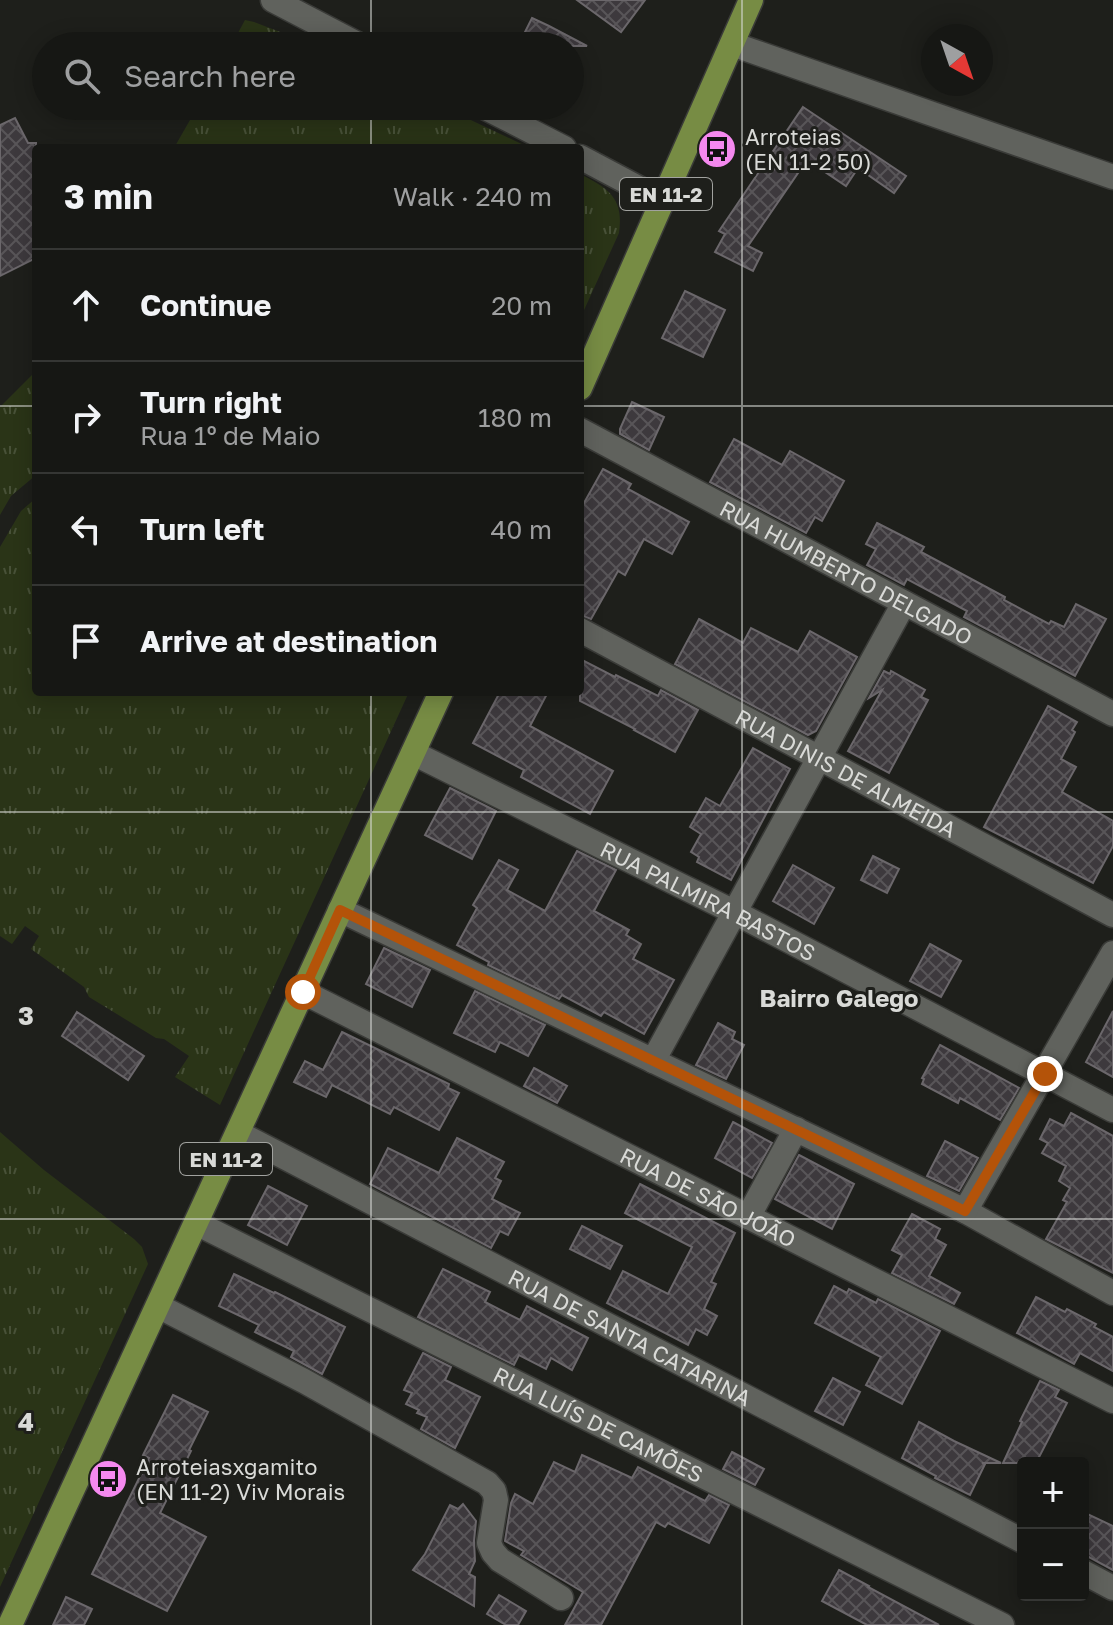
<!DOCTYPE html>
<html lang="en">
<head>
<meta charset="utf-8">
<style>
	:root { --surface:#161714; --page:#1f201d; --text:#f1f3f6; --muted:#9e9fa0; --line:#353634 }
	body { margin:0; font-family:"Golos Text",sans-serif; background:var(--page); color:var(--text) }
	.controls { position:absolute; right:24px; bottom:24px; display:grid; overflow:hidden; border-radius:8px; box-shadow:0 4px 20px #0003 }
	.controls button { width:72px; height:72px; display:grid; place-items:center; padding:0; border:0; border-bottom:2px solid var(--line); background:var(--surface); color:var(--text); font:40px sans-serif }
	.compass { position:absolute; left:921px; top:24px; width:72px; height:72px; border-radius:50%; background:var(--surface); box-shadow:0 4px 20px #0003; rotate:140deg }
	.stop { position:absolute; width:24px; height:24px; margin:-18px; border:6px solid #b45309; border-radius:50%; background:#fff }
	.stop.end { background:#b45309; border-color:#fff; box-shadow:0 2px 8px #0008 }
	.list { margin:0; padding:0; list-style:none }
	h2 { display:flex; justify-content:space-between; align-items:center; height:104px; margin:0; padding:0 32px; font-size:34px }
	h2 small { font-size:26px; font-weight:400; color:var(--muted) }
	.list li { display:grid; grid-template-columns:52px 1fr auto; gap:24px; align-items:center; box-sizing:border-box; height:112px; padding:0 32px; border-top:2px solid var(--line) }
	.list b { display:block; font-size:30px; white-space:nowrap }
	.list p { margin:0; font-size:26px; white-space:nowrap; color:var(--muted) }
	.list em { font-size:26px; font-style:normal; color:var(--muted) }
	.icon { flex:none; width:44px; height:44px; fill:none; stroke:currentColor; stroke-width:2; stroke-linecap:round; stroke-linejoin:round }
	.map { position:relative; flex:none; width:1113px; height:1625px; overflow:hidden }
	.search { position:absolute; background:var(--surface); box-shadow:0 4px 20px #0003; left:32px; top:32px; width:552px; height:88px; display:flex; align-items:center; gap:20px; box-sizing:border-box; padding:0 28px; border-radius:44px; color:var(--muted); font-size:30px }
	.panel { position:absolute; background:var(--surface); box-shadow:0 4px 20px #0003; left:32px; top:144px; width:552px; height:552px; border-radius:8px }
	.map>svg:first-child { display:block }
	.grass { fill:url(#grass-tufts) }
	.building { fill:url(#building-cross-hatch); stroke:#6b676b; stroke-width:2 }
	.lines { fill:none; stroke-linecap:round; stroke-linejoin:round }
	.minor-casing { stroke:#3a3b38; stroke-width:27 }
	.major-casing { stroke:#3a3b38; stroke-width:27 }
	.minor { stroke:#60625d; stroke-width:24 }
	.major { stroke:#778c44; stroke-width:24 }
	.route { stroke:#b45309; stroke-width:10 }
	.grid { fill:none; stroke:#d9dad7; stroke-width:2; stroke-opacity:0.55 }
	.labels { text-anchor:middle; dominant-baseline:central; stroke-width:6; stroke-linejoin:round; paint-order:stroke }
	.shield { fill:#1e1f1b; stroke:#a1a29f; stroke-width:2 }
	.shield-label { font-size:20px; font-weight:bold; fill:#d9dad7 }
	.poi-label { font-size:22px; fill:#d9dad7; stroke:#1e1f1b; text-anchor:start }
	.street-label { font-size:22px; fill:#d9dad7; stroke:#1e1f1b }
	.neighbourhood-label { font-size:24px; font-weight:bold; fill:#d9dad7; stroke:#1e1f1b }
	.grid-label { font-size:26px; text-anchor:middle; font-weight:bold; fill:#d9dad7; stroke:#1e1f1b; stroke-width:6; stroke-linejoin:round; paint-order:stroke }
</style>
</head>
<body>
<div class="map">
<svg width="1113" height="1625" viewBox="0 0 1113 1625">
	<defs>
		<pattern id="grass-tufts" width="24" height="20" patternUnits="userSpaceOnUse" patternTransform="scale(2)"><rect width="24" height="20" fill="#2a3417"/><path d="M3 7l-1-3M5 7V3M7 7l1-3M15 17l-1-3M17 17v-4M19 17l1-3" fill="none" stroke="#485138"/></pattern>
		<pattern id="building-cross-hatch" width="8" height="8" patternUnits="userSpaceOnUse" patternTransform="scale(2)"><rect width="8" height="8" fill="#3d393d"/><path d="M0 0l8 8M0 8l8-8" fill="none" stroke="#585558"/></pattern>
	</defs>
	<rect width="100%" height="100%" fill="#1e1f1b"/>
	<g class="grass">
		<polygon points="245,20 254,22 317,46 231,46"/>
		<polygon points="198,106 441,106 530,148 174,148"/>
		<path d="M580,174c28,14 44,24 39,59l-39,86z"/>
		<polygon points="36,371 36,475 11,496 0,515 0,407"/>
		<polygon points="36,498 36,692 409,692 220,1105 175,1077 189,1056 164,1039 156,1038 89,997 84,987 31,949 39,936 25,926 12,944 0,936 0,547 21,511"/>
		<polygon points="0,1132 44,1170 134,1239 142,1247 148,1264 0,1587"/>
	</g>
	<g class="building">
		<polygon points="577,0 645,0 621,32"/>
		<polygon points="532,18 549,26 587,46 544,46 523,36"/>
		<polygon points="803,107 906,176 894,193 858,168 846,186 807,160 748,246 762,253 753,271 715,252 725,234 719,231"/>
		<polygon points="15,118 28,143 36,143 36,258 0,276 0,125"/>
		<polygon points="685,291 725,310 703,357 662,338"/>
		<polygon points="632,402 664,417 649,450 620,434 620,429"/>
		<polygon points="734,439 782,465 790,451 844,481 822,521 815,517 806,533 710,482"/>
		<polygon points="603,469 631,484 628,489 689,522 672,554 644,539 625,575 618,571 591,619 580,615 580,510"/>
		<polygon points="877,523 924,547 921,552 1005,597 1004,600 1049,624 1051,621 1064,627 1076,604 1106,619 1075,676 964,617 967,611 907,579 904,585 867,565 876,549 866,544"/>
		<polygon points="699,619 743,643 751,628 798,652 810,631 857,657 816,731 808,735 675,664"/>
		<polygon points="580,659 615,677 616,675 658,696 661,690 698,710 675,752 634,730 635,729 580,701"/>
		<polygon points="884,671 890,674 891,671 925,690 921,697 928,700 889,773 848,751 882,690 869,698"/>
		<polygon points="500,692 548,692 530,726 613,771 590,814 521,777 524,770 473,743"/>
		<polygon points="1048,706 1077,722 1072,730 1075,732 1061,759 1076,767 1062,792 1113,821 1113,846 1093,883 984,827"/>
		<polygon points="753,748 790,769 731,880 697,862 699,857 691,852 701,834 690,827 706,798 720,806"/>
		<polygon points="450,788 496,811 472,859 425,835"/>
		<polygon points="577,851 616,870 594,911 629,930 626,935 641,944 633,959 674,980 644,1034 604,1012 601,1016 562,995 559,999 488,965 489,962 457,945 477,908 473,905 499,860 518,870 507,890 545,911"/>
		<polygon points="873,856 899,869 887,893 861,880"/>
		<polygon points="793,865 834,888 814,924 773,901"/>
		<polygon points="930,944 961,961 941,997 910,981"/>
		<polygon points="384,948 430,970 412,1007 366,984"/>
		<polygon points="475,991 545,1025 528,1056 500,1042 495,1052 454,1033"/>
		<polygon points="1113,1011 1113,1077 1086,1062"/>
		<polygon points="77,1012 144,1056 128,1080 62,1036"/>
		<polygon points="718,1023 735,1032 732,1039 744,1045 726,1079 696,1065"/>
		<polygon points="342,1032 449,1084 448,1088 459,1093 439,1130 394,1107 390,1114 332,1085 326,1097 294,1082 305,1061 323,1070"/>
		<polygon points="940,1045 1019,1088 1000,1120 960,1098 958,1103 922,1084 924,1079 922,1078"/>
		<polygon points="534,1068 567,1086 557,1103 524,1086"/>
		<polygon points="1071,1113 1113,1136 1113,1273 1046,1239 1067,1202 1063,1200 1070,1188 1059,1181 1066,1166 1042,1153 1048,1143 1040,1139 1050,1119 1064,1126"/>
		<polygon points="733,1122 772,1143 752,1178 715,1158"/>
		<polygon points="457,1138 504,1162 495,1178 501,1181 492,1199 520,1213 508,1235 500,1231 491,1248 370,1184 388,1148 439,1173"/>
		<polygon points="945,1141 978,1158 959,1191 927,1176"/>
		<polygon points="799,1155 854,1184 832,1229 775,1199"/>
		<polygon points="640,1184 735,1233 711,1282 716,1284 704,1309 717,1316 707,1335 696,1329 688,1345 607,1303 623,1271 668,1294 692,1247 625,1213"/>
		<polygon points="268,1186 307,1206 287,1245 248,1225"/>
		<polygon points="912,1214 940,1229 935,1239 946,1245 929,1276 960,1293 954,1304 892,1273 902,1255 892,1250"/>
		<polygon points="582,1226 622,1246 610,1269 570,1249"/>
		<polygon points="443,1269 490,1292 485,1302 520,1320 527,1306 588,1338 572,1370 551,1358 546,1369 519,1355 514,1365 418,1317"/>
		<polygon points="234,1274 274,1293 275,1292 345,1327 322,1374 291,1357 294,1351 255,1332 259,1325 219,1306"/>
		<polygon points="834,1286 847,1293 849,1289 876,1303 878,1299 940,1331 902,1404 866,1385 881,1357 815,1323"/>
		<polygon points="1036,1297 1065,1312 1067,1309 1096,1324 1094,1327 1113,1337 1113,1371 1080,1353 1074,1364 1017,1333"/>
		<polygon points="423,1353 451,1367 445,1380 480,1397 455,1448 421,1429 427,1417 417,1413 419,1410 406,1404 412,1393 404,1390"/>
		<polygon points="833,1378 860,1392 843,1425 815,1411"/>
		<polygon points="1040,1381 1059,1390 1055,1397 1067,1403 1036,1463 1003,1463 1022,1422 1020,1421"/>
		<polygon points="173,1395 208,1412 189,1450 191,1451 160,1513 206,1537 167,1611 92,1574 149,1458 143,1455"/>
		<polygon points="919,1422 954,1441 1001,1463 982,1463 985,1464 970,1495 935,1478 936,1476 902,1458"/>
		<polygon points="732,1452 764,1469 755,1485 723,1469"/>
		<polygon points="582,1455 632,1478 638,1467 705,1501 709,1495 729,1505 709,1543 668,1523 665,1527 656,1522 601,1625 565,1625 583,1592 521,1555 524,1551 505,1541 511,1503 515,1494 533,1504 554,1462 575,1472"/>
		<polygon points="463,1504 476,1521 474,1541 475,1561 469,1574 475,1577 474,1606 413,1570 425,1554 450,1505 458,1509"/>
		<polygon points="1083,1512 1113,1526 1113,1570 1083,1554"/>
		<polygon points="839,1570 869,1586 868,1587 939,1625 867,1625 822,1601"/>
		<polygon points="499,1595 526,1611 518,1625 506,1625 487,1614"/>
		<polygon points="66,1597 92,1609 84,1625 53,1625"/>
	</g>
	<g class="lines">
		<defs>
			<g id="minor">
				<polyline points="273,0 361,46"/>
				<polyline points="732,44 1113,177"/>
				<polyline points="482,106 564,148"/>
				<polyline points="580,157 663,201"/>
				<path id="s1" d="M580,430l533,284"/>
				<path id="s2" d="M580,630l533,285"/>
				<path id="s3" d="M413,753l321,159 379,198"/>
				<polyline points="340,910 965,1211 1113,1293"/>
				<path id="s4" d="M303,992l810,409"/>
				<polyline points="653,1061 904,603"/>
				<path id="s5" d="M238,1133l785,408"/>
				<polyline points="965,1211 1113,953"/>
				<polyline points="748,1217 796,1129"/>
				<path id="s6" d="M196,1223l806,402"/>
				<polyline points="158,1306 304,1381 487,1483 494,1491 496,1500 489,1543 493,1552 500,1560 561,1598"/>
				<polyline points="1083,1572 1113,1588"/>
			</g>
			<g id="major">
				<polyline points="580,388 751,0"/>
				<polyline points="10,1625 441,692"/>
			</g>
		</defs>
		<use href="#minor" class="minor-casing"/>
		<use href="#major" class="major-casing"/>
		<use href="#minor" class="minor"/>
		<use href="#major" class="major"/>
	</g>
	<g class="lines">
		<polyline class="route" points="303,992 340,910 965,1211 1045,1074"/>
	</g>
	<path class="grid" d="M371,0v46M742,0v1625M371,106v42M0,406h36M580,406h533M371,692v933M0,812h1113M0,1219h1113"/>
	<defs>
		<symbol id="bus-disc" viewBox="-11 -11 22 22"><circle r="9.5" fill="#f589ef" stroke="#1e1f1b"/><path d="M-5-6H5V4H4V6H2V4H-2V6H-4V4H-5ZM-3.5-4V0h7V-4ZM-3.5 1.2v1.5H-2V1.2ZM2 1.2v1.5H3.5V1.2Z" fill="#111"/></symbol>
	</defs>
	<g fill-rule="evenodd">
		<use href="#bus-disc" x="695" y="127" width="44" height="44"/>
		<use href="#bus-disc" x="86" y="1457" width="44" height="44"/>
	</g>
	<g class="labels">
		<g class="shield">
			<rect x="620" y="178" width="92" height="32" rx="6"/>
			<rect x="180" y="1143" width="92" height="32" rx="6"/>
		</g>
		<g class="shield-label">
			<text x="666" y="194">EN 11-2</text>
			<text x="226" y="1159">EN 11-2</text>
		</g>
		<g class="poi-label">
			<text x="745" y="136">Arroteias<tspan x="745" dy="25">(EN 11-2 50)</tspan></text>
			<text x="136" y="1466">Arroteiasxgamito<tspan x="136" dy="25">(EN 11-2) Viv Morais</tspan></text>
		</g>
		<g class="street-label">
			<text stroke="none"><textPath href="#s1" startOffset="302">RUA HUMBERTO DELGADO</textPath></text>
			<text stroke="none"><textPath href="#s2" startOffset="302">RUA DINIS DE ALMEIDA</textPath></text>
			<text stroke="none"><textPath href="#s3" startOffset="330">RUA PALMIRA BASTOS</textPath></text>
			<text stroke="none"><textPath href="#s4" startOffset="454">RUA DE SÃO JOÃO</textPath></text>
			<text stroke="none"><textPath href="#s5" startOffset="442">RUA DE SANTA CATARINA</textPath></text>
			<text stroke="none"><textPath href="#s6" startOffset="450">RUA LUÍS DE CAMÕES</textPath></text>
		</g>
		<g class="neighbourhood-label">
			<text x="839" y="997">Bairro Galego</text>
		</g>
	</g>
	<g class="grid-label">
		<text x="26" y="1025">3</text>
		<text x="26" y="1431">4</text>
	</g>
</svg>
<div class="controls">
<button>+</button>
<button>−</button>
</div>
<svg class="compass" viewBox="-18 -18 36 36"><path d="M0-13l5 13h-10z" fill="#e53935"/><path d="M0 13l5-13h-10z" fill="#9e9fa0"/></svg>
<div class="stop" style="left:303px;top:992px"></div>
<div class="stop end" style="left:1045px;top:1074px"></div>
<div class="search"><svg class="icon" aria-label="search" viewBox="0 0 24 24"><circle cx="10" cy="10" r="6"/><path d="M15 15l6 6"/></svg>Search here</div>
<section class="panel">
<h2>3 min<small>Walk · 240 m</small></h2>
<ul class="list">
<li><svg class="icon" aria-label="ahead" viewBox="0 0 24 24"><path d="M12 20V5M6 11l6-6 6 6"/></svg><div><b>Continue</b></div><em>20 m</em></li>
<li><svg class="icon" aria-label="right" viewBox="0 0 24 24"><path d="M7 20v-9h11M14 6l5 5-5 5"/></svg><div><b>Turn right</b><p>Rua 1º de Maio</p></div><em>180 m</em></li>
<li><svg class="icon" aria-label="left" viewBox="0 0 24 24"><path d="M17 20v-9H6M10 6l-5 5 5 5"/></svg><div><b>Turn left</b></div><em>40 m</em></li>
<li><svg class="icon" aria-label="arrive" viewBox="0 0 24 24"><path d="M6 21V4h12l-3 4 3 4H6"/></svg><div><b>Arrive at destination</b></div></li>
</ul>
</section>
</div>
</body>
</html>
